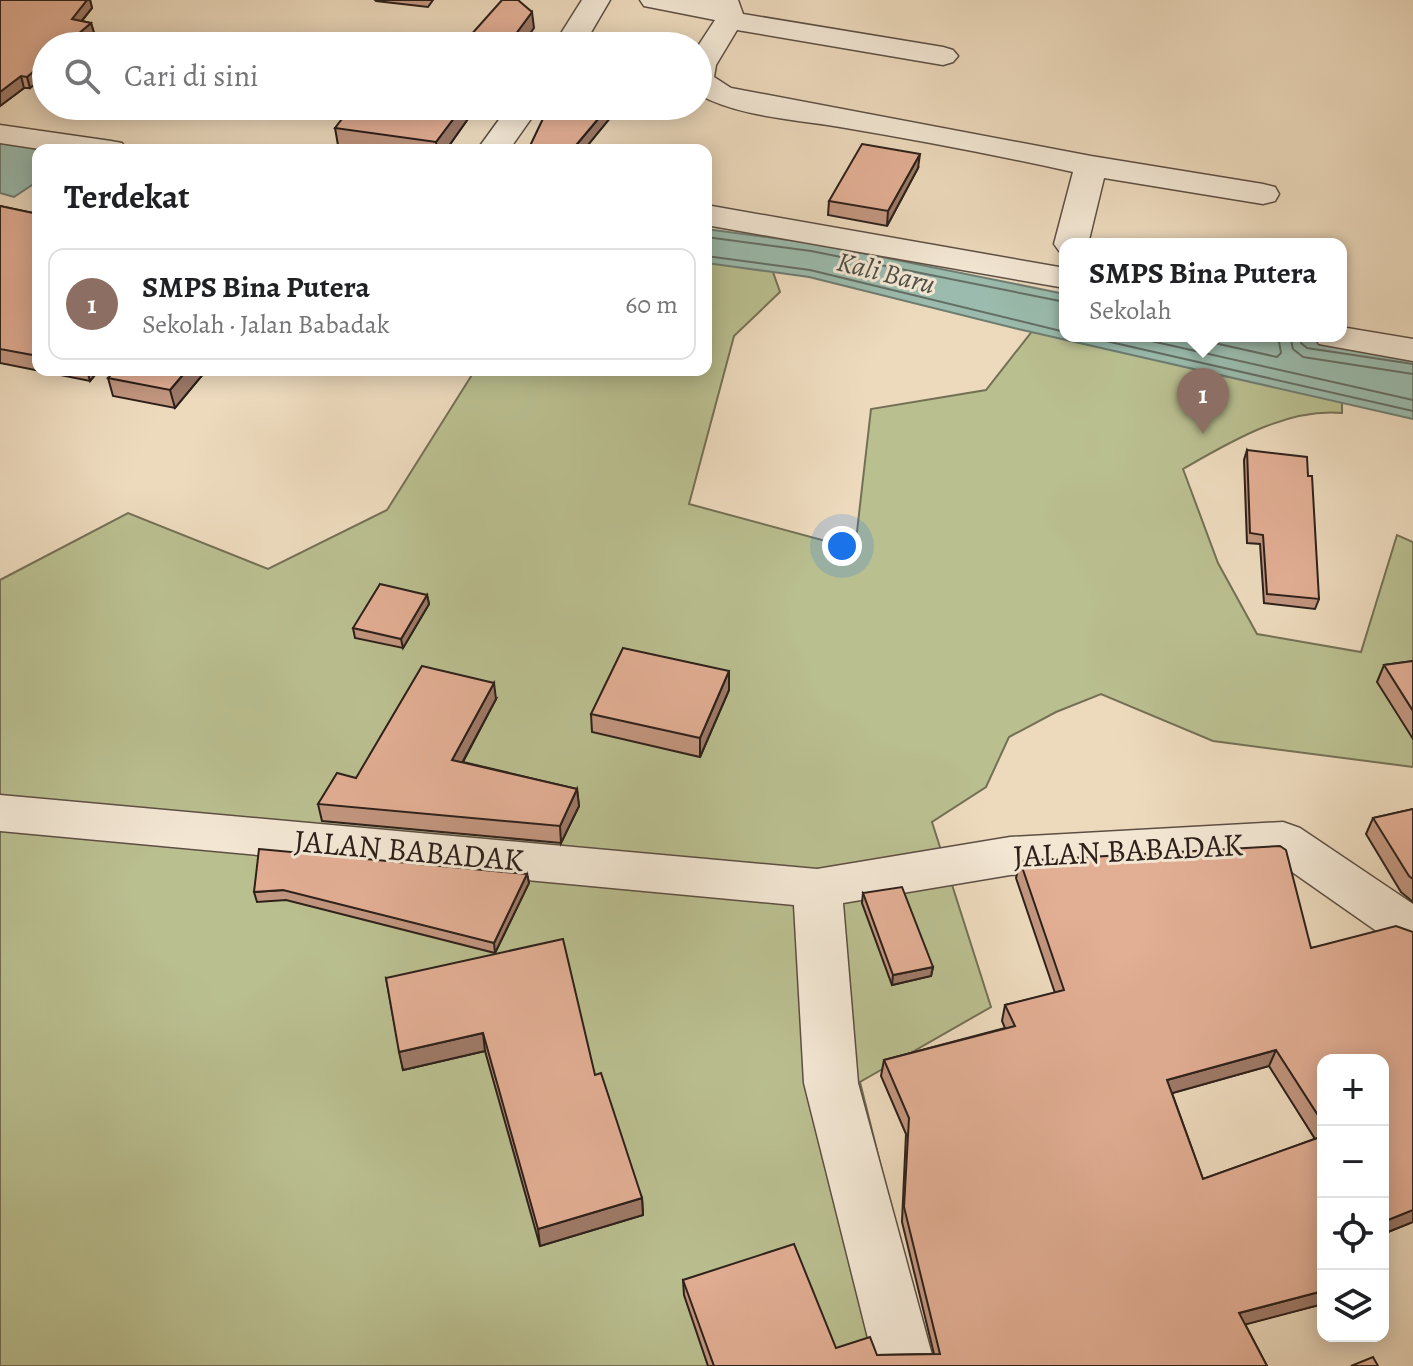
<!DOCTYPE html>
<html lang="id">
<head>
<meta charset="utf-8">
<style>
	:root { --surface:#fff; --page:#f2f2f2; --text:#202124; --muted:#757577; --line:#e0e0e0; --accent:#8f2418 }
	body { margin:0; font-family:Alegreya,serif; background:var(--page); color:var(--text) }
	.controls { position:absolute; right:24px; bottom:24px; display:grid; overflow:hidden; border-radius:16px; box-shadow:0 4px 20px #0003 }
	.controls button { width:72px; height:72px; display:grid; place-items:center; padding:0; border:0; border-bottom:2px solid var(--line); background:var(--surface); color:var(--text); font:40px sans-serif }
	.you { position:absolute; left:842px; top:546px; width:28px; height:28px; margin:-20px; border:6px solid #fff; border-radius:50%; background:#1a73e8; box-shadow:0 0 0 12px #1a73e833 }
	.badge { display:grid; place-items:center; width:52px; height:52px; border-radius:50%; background:var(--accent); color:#fff; font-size:26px; font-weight:700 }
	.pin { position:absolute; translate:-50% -66px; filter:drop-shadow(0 2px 4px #0008) }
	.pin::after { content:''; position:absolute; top:42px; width:28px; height:24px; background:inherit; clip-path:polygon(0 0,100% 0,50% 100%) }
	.popup { position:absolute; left:1059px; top:238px; width:288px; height:104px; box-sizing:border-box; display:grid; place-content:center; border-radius:16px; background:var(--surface); filter:drop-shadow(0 2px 6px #0005); font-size:26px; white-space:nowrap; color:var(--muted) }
	.popup b { font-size:30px; color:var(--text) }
	.popup::after { content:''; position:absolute; left:50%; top:100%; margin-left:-16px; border:16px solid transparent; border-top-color:var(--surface) }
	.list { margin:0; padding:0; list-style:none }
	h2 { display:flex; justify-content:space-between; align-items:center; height:104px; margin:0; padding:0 32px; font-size:34px }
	h2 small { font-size:26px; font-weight:400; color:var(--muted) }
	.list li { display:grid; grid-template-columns:52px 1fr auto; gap:24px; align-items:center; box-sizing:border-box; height:112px; margin:0 16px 16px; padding:0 16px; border:2px solid var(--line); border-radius:16px }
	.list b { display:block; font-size:30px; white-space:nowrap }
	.list p { margin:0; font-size:26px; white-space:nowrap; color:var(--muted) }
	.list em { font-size:26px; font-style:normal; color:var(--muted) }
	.icon { flex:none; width:44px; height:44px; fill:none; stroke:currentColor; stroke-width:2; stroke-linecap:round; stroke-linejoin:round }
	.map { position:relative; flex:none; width:1413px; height:1366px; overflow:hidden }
	.search { position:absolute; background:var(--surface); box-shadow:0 4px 20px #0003; left:32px; top:32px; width:680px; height:88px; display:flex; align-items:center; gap:20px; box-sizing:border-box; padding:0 28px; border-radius:44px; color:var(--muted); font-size:30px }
	.panel { position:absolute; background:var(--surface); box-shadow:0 4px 20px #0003; left:32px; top:144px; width:680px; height:232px; border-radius:16px }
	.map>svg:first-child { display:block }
	.green { fill:#babf90; stroke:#747055; stroke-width:2 }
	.water { fill:#9abbad; stroke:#6e7d72; stroke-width:2 }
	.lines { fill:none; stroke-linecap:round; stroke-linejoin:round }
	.shore { stroke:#646e64; stroke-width:2 }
	.minor-casing { stroke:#5d4e43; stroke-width:3 }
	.minor { fill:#f3e7d4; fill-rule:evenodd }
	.wall { fill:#c2967f; stroke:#2d201a; stroke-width:2; fill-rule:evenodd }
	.shaded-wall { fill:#9e7a68; stroke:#2d201a; stroke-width:2 }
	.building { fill:#e2ae94; stroke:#2d201a; stroke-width:2 }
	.labels { text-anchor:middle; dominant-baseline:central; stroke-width:6; stroke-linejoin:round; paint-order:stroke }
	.far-water-label { font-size:28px; font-style:italic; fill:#4e4e46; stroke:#f3e7d4 }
	.street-label { font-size:32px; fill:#2d201a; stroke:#f3e7d4 }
</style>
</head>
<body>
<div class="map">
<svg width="1413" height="1366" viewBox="0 0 1413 1366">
	<rect width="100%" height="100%" fill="#eddabd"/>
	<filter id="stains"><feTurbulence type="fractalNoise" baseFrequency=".0025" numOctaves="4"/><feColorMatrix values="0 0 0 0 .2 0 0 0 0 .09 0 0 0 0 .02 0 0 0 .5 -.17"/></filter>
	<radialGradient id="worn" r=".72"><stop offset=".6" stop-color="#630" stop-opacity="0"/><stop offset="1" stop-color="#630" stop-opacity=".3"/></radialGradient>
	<path class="green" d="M706,251l62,7 12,34 -46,44 -45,168 166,45 16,-140 115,-19 51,-65 28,11 277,60v17c-56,-5 -112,29 -159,56l35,94 39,71 104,18 36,-117 16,7v225l-200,-26 -112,-47 -45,18 -47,25 -23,50 -54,35 59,185 -131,75 32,129 32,155h-924v-786l128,-67 140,56 119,-59 88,-140h231z"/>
	<g class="water">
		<polygon points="0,141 52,150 38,150 38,181 14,197 0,193"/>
		<polygon points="706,229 812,243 1065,294 1065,336 1286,336 1413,356 1413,419 1018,329 809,277 706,263"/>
	</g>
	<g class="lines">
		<g class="shore">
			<polyline points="706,237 811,251 1065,302"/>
			<polyline points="706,256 810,270 1065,332"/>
			<polyline points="1084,336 1413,411"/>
			<polyline points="1129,336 1413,400"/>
			<polyline points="1183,336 1277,357 1281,353 1278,336"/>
			<polyline points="1290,336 1293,349 1303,357 1413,374"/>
			<polyline points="1300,336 1301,343 1307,348 1413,364"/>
		</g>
		<defs>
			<g id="minor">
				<polygon points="582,0 610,0 583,46 553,46"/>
				<path d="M640,0h98l5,14 200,33 10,3 5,6 -5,6 -10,3 -206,-35 -21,35 -2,12 17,11 360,68 172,28 12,3 4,7 -4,7 -12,3 -159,-26 -16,66h-23v9l-6,-2 -5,-7 19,-72c-77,-17 -155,-32 -233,-45 -46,-8 -101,-10 -142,-33v-48l17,-26 -71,-14z"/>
				<polygon points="509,106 540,106 509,150 477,150"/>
				<polygon points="0,125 111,141 122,143 127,150 46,150 0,143"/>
				<polygon points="706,205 1065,268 1065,288 706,225"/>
				<polygon points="1341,327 1413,339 1413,361 1319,344 1314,336 1341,336"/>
				<polygon points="0,795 817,869 1010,837 1283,822 1300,828 1413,904 1413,950 1395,944 1275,860 1010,875 843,903 858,1083 935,1366 875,1366 804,1083 794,905 0,831"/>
			</g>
		</defs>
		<use href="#minor" class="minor-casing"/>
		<use href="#minor" class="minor"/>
	</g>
	<g class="wall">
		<polygon points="0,0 90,0 92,8 82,21 91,23 94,33 46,46 46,75 30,88 24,88 0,106"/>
		<polygon points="375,0 433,0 428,7 376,1"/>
		<polygon points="477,106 446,150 372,150 338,145 335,128"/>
		<polygon points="918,168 887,226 828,215 829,201"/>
		<polygon points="0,206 38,214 38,370 99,370 90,381 0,363"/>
		<polygon points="204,373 175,408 113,396 108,378"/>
		<polygon points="1247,450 1319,599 1315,609 1264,603 1260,544 1247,543 1244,460"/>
		<polygon points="427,595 429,604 403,648 355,638 353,628"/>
		<polygon points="1413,661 1413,739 1377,682 1384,665"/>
		<polygon points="729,671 729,690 700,757 592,732 591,714"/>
		<polygon points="496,699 463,762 577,789 579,806 561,843 322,821 318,804 356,778"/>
		<polygon points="1413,809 1413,902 1401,892 1366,834 1373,818"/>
		<path d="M1020,861l291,87 102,-16v290l-30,12 -60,-174v244l-78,20 22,42h-559l-24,-71 -1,-15 153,68 41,7 57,-1 -32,-132 4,-88 -25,-58 3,-16 121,-32 -3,-7 3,-16 50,-12 -39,-115zM1269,1066l46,73 -112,40 -31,-86z"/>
		<polygon points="527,874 529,883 495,953 286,900 257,902 254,892"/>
		<polygon points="863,893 933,967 931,976 892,985 862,903"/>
		<polygon points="386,978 595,1075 642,1198 643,1215 540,1246 485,1051 403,1070"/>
	</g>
	<g class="shaded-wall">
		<polygon points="87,0 90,0 92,8 75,29 72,19"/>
		<polygon points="532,12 534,28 521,46 507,46"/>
		<polygon points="91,23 94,33 79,46 64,46"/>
		<polygon points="46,61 46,75 30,88 27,77"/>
		<polygon points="21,76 24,88 0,106 0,92"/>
		<polygon points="463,106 477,106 446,150 437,150 436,142"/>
		<polygon points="609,106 620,106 584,150 572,150"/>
		<polygon points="920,154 918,168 887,226 888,211"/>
		<polygon points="87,370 99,370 90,381"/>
		<polygon points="187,370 204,370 204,373 175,408 170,390"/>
		<polygon points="427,595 429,604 403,648 401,639"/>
		<polygon points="729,671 729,690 700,757 700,738"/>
		<polygon points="494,683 496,699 455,776 452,760"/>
		<polygon points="577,789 579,806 561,843 560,826"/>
		<polygon points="527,874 529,883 495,953 494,943"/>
		<polygon points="933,967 931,976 892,985 893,975"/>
		<polygon points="483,1033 485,1051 403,1070 399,1052"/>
		<polygon points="1276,1050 1269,1066 1162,1096 1167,1080"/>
		<polygon points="642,1198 643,1215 540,1246 538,1229"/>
		<polygon points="1413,1210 1413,1222 1383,1234 1383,1222"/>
		<polygon points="1323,1291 1323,1304 1232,1328 1239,1313"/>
	</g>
	<g class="building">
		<polygon points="0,0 87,0 72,19 91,23 64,46 46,46 46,61 27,77 21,76 0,92"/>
		<polygon points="502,0 518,0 532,12 507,46 461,46"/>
		<polygon points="352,106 463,106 436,142 335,128"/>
		<polygon points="549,106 609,106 572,150 528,150"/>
		<polygon points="862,144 920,154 888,211 829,201"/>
		<polygon points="0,206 38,214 38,356 0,349"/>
		<polygon points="115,370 187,370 170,390 108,378"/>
		<polygon points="1247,450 1307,457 1308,476 1312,476 1319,599 1267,594 1263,535 1250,533"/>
		<polygon points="380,584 427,595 401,639 353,628"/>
		<polygon points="623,648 729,671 700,738 591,714"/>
		<polygon points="1413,661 1413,711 1384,665"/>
		<polygon points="422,666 494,683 452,760 577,789 560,826 318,804 337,773 356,778"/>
		<polygon points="1413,809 1413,879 1409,876 1373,818"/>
		<polygon points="1280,846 1286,850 1311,948 1396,926 1413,932 1413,1210 1383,1222 1383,1060 1323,1060 1323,1123 1276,1050 1167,1080 1203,1179 1323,1136 1323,1291 1239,1313 1267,1366 714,1366 683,1280 794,1244 836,1348 870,1337 877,1355 940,1354 904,1207 909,1118 884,1060 1015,1026 1005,1005 1064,990 1020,861"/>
		<polygon points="259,849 527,874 494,943 283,890 254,892"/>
		<polygon points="902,887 933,967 893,975 863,893"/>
		<polygon points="563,939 595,1075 601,1073 642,1198 538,1229 483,1033 399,1052 386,978"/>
		<polygon points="1373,1357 1378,1366 1351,1366"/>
	</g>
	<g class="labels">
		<g class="far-water-label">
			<text transform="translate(886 273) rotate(14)">Kali Baru</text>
		</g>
		<g class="street-label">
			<text transform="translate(409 850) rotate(5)">JALAN BABADAK</text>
			<text transform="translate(1128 850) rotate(-3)">JALAN BABADAK</text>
		</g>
	</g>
	<rect width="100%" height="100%" filter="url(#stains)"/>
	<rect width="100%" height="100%" fill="url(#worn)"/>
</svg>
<div class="controls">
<button>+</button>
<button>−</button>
<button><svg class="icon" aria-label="locate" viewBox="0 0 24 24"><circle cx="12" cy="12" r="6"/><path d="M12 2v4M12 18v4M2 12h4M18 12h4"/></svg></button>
<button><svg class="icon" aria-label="layers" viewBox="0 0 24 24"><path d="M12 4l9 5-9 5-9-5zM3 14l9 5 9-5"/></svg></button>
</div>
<div class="you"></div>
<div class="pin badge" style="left:1203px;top:434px;background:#8d6e63">1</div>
<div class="popup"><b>SMPS Bina Putera</b>Sekolah</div>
<div class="search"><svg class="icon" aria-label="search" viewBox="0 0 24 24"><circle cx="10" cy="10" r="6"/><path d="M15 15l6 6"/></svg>Cari di sini</div>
<section class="panel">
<h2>Terdekat<small></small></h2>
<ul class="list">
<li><span class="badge" style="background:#8d6e63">1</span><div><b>SMPS Bina Putera</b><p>Sekolah · Jalan Babadak</p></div><em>60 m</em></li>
</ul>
</section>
</div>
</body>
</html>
